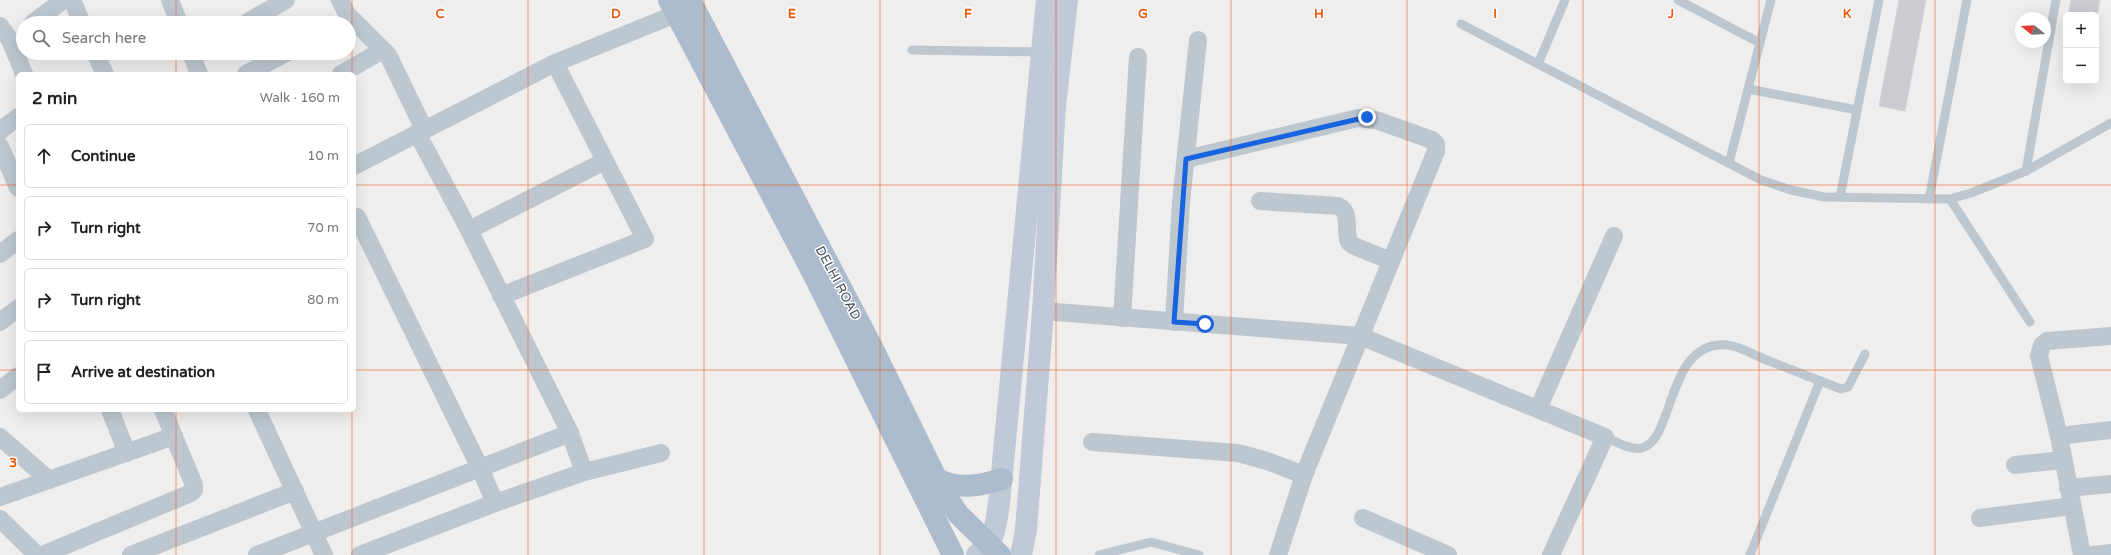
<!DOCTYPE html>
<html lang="en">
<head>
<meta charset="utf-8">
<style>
	:root { --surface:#fff; --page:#f2f2f2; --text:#202124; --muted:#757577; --line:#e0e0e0 }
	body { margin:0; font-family:"Varela Round",sans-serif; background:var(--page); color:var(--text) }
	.controls { position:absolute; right:12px; top:12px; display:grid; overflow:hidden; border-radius:6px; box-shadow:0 4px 16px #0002 }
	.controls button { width:36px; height:36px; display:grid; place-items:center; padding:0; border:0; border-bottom:1px solid var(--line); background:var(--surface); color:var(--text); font:20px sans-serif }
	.compass { position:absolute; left:2015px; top:12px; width:36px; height:36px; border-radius:50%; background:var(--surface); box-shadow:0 4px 16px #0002; rotate:288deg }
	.stop { position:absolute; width:12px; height:12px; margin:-9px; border:3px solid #1763e0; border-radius:50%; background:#fff }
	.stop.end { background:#1763e0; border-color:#fff; box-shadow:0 1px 4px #0008 }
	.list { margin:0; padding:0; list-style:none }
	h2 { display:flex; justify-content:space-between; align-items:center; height:52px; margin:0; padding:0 16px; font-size:17px }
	h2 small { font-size:13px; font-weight:400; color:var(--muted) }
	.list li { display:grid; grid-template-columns:26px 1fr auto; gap:12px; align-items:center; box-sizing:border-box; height:64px; margin:0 8px 8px; padding:0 8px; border:1px solid var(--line); border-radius:6px }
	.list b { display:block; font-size:15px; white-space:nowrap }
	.list em { font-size:13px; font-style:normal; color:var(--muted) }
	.icon { flex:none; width:22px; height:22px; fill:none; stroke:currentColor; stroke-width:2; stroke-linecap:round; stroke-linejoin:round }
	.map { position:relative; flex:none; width:2111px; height:555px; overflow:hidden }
	.search { position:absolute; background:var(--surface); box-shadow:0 4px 16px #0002; left:16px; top:16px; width:340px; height:44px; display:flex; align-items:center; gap:10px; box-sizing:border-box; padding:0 14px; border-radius:22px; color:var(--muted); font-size:15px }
	.panel { position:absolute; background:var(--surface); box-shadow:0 4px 16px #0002; left:16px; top:72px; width:340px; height:340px; border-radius:6px }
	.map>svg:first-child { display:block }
	.building { fill:#caccd2; stroke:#d1d3d9 }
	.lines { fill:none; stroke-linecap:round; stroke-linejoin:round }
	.lane { stroke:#bdc7d0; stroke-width:9 }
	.street { stroke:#bdc7d0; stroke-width:18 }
	.secondary { stroke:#bfc9d7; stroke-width:22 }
	.primary { stroke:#acbbcd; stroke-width:22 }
	.route { stroke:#1763e0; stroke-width:5 }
	.grid { fill:none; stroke:#e8590c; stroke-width:1; stroke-opacity:0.55 }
	.labels { text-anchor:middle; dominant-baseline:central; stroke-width:3; stroke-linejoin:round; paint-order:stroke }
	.street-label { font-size:13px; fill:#454f5b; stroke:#fff }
	.grid-label { font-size:13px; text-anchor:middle; font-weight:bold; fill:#e8590c; stroke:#fff; stroke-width:3; stroke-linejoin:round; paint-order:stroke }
</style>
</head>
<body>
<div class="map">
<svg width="2111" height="555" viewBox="0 0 2111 555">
	<rect width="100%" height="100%" fill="#f0eded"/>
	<g class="building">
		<polygon points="1899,0 1926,0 1905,111 1879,106"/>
		<polygon points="2071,0 2100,0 2097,15 2068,15"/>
	</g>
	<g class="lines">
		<g class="lane">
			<polyline points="1678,0 1760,43"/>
			<polyline points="1461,24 1761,180 1791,190 1824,197 1950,199 1971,193 2026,171 2111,123"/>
			<polyline points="912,50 1042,52"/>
			<polyline points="1538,64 1565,0"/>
			<polyline points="1748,89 1857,110"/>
			<polyline points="1729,163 1771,0"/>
			<polyline points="2026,171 2056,0"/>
			<polyline points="1840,197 1879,0"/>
			<polyline points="1929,199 1967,0"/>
			<polyline points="1950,199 2030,322"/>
			<path d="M1605,437c10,4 26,14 37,11 33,-8 24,-108 85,-103 12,1 25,9 37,14 26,10 51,20 77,30l7,-2 17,-33"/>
			<polyline points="1099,555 1151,542 1199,555"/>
			<polyline points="1750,555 1820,381"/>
		</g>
		<g class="street">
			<polyline points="72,0 82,23"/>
			<polyline points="170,0 179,23"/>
			<polyline points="340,0 347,14 388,55 424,129"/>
			<polyline points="33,23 63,0"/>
			<polyline points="246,23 286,0"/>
			<polyline points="0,26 10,40 24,74"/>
			<polyline points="95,53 105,74"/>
			<polyline points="191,53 199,74"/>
			<polyline points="246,74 286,53"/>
			<polyline points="341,74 383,50"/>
			<polyline points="0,131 18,117"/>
			<polyline points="417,133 469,230 570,433 584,472"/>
			<polyline points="0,146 18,188"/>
			<polyline points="1186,159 1358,118 1376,120 1432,140 1436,144 1436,151 1304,475 1278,555"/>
			<polyline points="354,166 555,63 676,14 688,6"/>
			<path d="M1260,201l78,5c14,6 6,24 11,36l5,4 37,15"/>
			<polyline points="357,217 480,468 495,503"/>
			<polyline points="469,230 605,161"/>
			<polyline points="0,254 18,240"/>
			<polyline points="501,296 645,239 555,63"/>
			<polyline points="1043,311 1360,336 1605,437 1551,555"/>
			<polyline points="1122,318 1138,57"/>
			<polyline points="0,322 18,308"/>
			<polyline points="1174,322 1181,202 1198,40"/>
			<polyline points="0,390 18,376"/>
			<polyline points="1538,409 1614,236"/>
			<polyline points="110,410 127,453"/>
			<polyline points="257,410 324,555"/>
			<polyline points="2059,436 2111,430"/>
			<polyline points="0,437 49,480"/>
			<polyline points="1092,442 1238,453 1267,461 1304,475"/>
			<polyline points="2015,465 2063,460"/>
			<polyline points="2068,488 2111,484"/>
			<polyline points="0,497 174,436"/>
			<polyline points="1363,518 1448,555"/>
			<polyline points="1980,518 2072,506"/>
			<polyline points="0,519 37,555"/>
			<polyline points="42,555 191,493 194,490 194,485 163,410"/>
			<polyline points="131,555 295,491"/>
			<polyline points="257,555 570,433"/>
			<polyline points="360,555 495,503 584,472 661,453"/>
			<polyline points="2082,555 2059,436 2039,356 2042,345 2047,341 2111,336"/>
			<polyline points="2092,555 2111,553"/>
		</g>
		<g class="secondary">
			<path d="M977,555c19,-15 18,-28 22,-51l48,-504"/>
			<polyline points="1021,555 1026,530 1043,311 1055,106 1067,0"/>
		</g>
		<g class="primary">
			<polyline points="669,0 815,277 953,555"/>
			<polyline points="690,0 872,347 943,492 959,515 1000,555"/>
			<path d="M937,479c22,11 42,7 65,0"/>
		</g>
	</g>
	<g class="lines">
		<polyline class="route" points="1205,324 1174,322 1186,159 1367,117"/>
	</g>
	<path class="grid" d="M176,0v23M352,0v74M528,0v555M704,0v555M880,0v555M1056,0v555M1231,0v555M1407,0v555M1583,0v555M1759,0v555M1935,0v555M176,53v21M0,185h18M354,185h1757M0,370h18M354,370h1757M176,410v145M352,410v145"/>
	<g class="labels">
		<g class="street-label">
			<text transform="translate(838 283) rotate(62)">DELHI ROAD</text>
		</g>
	</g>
	<g class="grid-label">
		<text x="440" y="18">C</text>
		<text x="616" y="18">D</text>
		<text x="792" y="18">E</text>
		<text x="968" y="18">F</text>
		<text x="1143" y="18">G</text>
		<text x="1319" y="18">H</text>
		<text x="1495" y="18">I</text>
		<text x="1671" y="18">J</text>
		<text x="1847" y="18">K</text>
		<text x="13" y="467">3</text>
	</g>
</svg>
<div class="controls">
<button>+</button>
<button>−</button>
</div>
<svg class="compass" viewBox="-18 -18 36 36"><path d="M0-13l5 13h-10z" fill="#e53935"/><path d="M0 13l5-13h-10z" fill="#757577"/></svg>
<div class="stop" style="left:1205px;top:324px"></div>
<div class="stop end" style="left:1367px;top:117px"></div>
<div class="search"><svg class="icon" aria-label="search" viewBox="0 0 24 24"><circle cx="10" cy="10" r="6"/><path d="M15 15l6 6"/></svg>Search here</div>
<section class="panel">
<h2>2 min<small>Walk · 160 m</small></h2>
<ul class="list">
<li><svg class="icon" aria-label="ahead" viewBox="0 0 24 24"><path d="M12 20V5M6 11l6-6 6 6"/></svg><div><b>Continue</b></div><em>10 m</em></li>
<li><svg class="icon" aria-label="right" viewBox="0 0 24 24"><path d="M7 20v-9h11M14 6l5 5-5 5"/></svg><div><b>Turn right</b></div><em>70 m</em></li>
<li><svg class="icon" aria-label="right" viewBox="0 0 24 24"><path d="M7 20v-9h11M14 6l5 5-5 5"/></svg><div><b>Turn right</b></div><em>80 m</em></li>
<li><svg class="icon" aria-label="arrive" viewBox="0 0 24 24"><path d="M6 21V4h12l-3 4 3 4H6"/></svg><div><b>Arrive at destination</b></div></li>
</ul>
</section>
</div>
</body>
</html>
